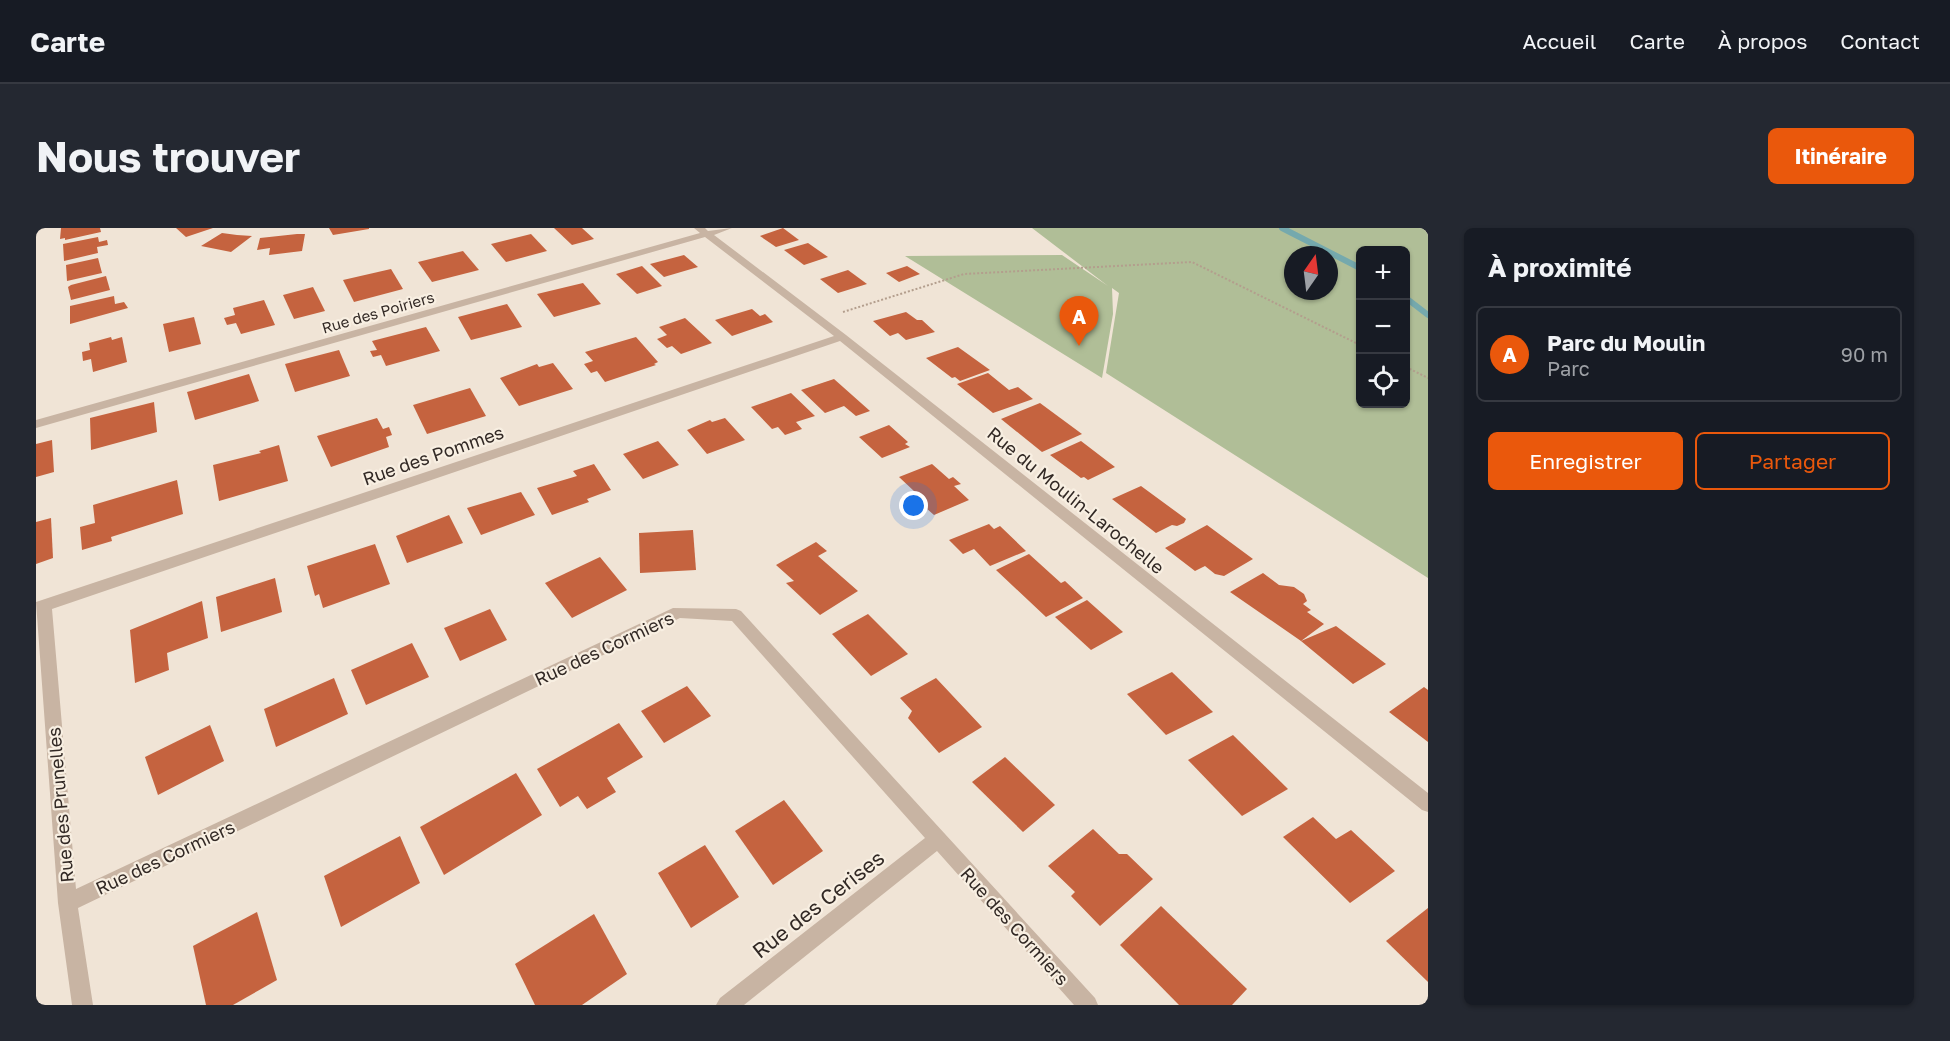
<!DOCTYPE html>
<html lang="fr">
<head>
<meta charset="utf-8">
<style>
	:root { --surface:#171b24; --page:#242831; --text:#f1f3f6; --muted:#9ea1a6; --line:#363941; --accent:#ea580c }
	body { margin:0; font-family:"Golos Text",sans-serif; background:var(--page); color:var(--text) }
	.controls { position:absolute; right:18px; top:18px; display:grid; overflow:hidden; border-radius:9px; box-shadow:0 2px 4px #0004 }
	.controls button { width:54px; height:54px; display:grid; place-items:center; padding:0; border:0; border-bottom:2px solid var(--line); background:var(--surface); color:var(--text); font:30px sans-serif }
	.compass { position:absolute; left:1248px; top:18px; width:54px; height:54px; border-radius:50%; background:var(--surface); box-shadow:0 2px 4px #0004; rotate:14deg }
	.you { position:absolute; left:878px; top:278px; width:21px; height:21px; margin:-15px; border:4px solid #fff; border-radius:50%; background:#1a73e8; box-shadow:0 0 0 9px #1a73e833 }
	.badge { display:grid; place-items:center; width:39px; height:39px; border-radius:50%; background:var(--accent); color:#fff; font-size:20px; font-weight:700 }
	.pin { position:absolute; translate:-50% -50px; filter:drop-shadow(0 2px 3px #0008) }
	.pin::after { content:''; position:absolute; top:32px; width:21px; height:18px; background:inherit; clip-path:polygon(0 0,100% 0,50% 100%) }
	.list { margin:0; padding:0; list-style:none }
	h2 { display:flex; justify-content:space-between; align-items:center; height:78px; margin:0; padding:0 24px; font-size:26px }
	h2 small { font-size:20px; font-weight:400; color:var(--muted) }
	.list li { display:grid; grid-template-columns:39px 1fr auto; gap:18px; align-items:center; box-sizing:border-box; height:96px; margin:0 12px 12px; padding:0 12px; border:2px solid var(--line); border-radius:9px }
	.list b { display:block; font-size:22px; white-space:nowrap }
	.list p { margin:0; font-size:20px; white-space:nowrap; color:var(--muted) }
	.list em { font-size:20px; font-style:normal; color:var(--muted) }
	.actions { display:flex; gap:12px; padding:18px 24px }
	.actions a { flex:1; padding:14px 0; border:2px solid var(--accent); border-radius:9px; text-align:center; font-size:21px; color:var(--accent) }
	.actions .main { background:var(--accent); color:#fff }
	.icon { flex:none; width:33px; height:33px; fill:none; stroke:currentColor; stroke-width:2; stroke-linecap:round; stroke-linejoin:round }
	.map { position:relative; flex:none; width:1392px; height:777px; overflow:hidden; border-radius:9px }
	header { display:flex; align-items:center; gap:36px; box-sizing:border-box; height:84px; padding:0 30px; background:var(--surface); border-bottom:2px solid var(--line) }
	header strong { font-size:28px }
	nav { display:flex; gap:33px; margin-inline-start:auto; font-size:21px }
	.intro { display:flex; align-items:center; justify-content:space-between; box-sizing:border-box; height:144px; padding:0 36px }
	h1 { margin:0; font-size:42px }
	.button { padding:15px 27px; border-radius:9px; background:var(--accent); color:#fff; font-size:21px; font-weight:700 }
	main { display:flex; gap:36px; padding:0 36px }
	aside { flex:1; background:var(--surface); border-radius:9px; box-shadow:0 2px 4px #0004 }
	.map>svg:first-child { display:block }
	.green { fill:#b0be97; fill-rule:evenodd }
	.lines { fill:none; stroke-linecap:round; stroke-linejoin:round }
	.stream { stroke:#75a9ad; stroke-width:6 }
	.building { fill:#c5633f }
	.path { stroke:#b39e8d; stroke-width:2; stroke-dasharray:2 2; stroke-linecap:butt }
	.street { fill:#c8b4a3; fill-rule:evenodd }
	.labels { text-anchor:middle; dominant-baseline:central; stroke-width:4.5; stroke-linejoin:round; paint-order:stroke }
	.far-street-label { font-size:15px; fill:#322925; stroke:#f8efe2 }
	.street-label { font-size:18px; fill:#322925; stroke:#f8efe2 }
	.near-street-label { font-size:21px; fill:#322925; stroke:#f8efe2 }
</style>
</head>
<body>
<header>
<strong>Carte</strong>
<nav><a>Accueil</a><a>Carte</a><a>À propos</a><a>Contact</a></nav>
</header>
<div class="intro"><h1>Nous trouver</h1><a class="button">Itinéraire</a></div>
<main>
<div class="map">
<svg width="1392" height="777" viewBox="0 0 1392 777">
	<rect width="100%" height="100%" fill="#f0e4d6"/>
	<path class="green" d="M996,0h396v350l-322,-205 13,-80 -7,-5 1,26 -11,64 -197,-122 157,-1 46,31zM1324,22h46v154h-46zM1257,27h36v36h-36z"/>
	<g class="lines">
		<g class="stream">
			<polyline points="1246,0 1324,40"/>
			<polyline points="1370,70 1392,87"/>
		</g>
	</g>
	<g class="building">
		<polygon points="25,0 64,0 65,4 29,12 29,10 24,11"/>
		<polygon points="140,0 177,0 150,9"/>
		<polygon points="293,0 333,0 333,1 297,7"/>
		<polygon points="518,0 546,0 558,11 536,17"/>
		<polygon points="747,0 763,12 740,19 724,8"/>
		<polygon points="186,5 201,7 216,8 195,24 165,18"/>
		<polygon points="261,6 269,6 266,23 233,27 234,20 221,22 224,10"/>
		<polygon points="495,6 511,23 470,34 455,16"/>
		<polygon points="62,9 63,14 71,12 72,17 61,19 62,25 28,33 27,16"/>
		<polygon points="772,15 792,29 768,37 748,22"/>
		<polygon points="427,23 443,42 396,54 382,34"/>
		<polygon points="648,27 662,39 628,49 614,36"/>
		<polygon points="62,30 66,45 31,53 30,37"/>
		<polygon points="606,38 626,58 601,66 580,46"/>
		<polygon points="871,38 884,46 863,54 850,45"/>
		<polygon points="355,41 367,61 318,74 307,52"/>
		<polygon points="812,42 831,56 802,65 784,51"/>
		<polygon points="70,48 74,62 35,72 32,59 35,57"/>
		<polygon points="547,55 565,76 518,89 501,66"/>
		<polygon points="277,59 289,83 258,91 247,67"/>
		<polygon points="78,68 79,76 88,74 92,80 34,96 34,78"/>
		<polygon points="228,72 239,97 205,106 200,95 191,97 188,90 199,87 197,80"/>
		<polygon points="471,76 486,99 435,112 422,89"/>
		<polygon points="716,81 724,88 729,86 737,94 696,108 679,92"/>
		<polygon points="870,84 881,92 886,92 899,104 870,112 862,105 854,108 837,93"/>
		<polygon points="158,89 165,116 133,124 127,96"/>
		<polygon points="649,90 676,115 645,126 636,118 631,120 621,111 631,107 623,99"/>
		<polygon points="390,99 404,123 350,138 345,127 337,129 334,123 341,122 336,113"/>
		<polygon points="75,109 76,112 86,109 91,134 57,144 55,131 47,133 46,124 54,122 53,115"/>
		<polygon points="600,109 622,134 618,136 620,137 569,154 561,143 555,145 548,136 557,133 549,124"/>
		<polygon points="922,119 954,142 924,153 919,149 916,150 890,130"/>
		<polygon points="303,122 314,148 259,164 249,136"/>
		<polygon points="517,135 537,161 483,178 464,150 501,136 503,139"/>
		<polygon points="952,145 973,162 982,159 997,171 957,185 921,156"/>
		<polygon points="213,146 223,173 159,192 151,164"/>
		<polygon points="798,151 834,183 820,188 808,178 789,185 765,162"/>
		<polygon points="434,160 450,188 391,206 377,177"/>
		<polygon points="755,165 779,188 760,194 766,201 749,207 742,199 736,201 715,179"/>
		<polygon points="118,174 121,204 55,222 54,190"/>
		<polygon points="1004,175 1046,206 1006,224 965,191"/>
		<polygon points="341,190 347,201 353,199 356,207 350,209 353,219 295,239 281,208"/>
		<polygon points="689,190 709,212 671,226 651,202 674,192 676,194"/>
		<polygon points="853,197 872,214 869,216 874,219 846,230 823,209"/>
		<polygon points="16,212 18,244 0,249 0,216"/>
		<polygon points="622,213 643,237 607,251 587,226"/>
		<polygon points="1045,213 1079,239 1052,252 1048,249 1045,250 1014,227"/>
		<polygon points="243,217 252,253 183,273 177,237 225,225 223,223"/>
		<polygon points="558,236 575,262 551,271 553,274 516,287 501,260 541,248 537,243"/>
		<polygon points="896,236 913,251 917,249 925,256 918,258 933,272 898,287 890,280 880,285 865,270 879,264 863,249"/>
		<polygon points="141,252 147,286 75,309 76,313 46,322 44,299 59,295 57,277"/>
		<polygon points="1105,258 1150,291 1148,295 1141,298 1136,297 1120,305 1076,271"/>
		<polygon points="485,264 499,287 445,307 431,280"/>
		<polygon points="413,287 427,315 371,335 360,308"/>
		<polygon points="15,290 17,330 0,336 0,294"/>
		<polygon points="953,296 958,301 964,298 990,323 954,338 938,321 927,326 913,312"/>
		<polygon points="1171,297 1217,331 1188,348 1179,346 1169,338 1159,343 1129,320"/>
		<polygon points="657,302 660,342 604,345 603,305"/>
		<polygon points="780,314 791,323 782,328 822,363 784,387 750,355 758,353 740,337"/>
		<polygon points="339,316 354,356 287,380 283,366 279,368 271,338"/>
		<polygon points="993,326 1025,355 1029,353 1047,370 1010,389 960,342"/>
		<polygon points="564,329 591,362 536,390 509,355"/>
		<polygon points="1227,345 1243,357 1258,359 1268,366 1271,373 1267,376 1275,382 1271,384 1288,396 1265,413 1300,398 1350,436 1317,456 1265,413 1194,364"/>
		<polygon points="239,350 246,384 185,404 180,369"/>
		<polygon points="1051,372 1087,404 1055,422 1019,389"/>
		<polygon points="166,373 172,410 131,425 133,442 99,455 94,402"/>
		<polygon points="454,381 471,412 424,433 408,400"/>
		<polygon points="832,386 872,426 835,448 796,406"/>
		<polygon points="376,415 393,449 330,477 315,442"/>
		<polygon points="1136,444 1177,484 1130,507 1091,466"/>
		<polygon points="298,450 312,486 240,519 228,481"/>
		<polygon points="900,450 946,499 903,525 872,490 876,483 864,470"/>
		<polygon points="651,458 675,488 628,515 605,483"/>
		<polygon points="1388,459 1392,462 1392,514 1353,484"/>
		<polygon points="583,495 607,529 571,550 580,564 551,581 542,568 524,579 501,541"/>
		<polygon points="174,497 188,533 122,567 109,529"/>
		<polygon points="1197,507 1252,561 1206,588 1152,532"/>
		<polygon points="969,529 1019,577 987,604 936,554"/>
		<polygon points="480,545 506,587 408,647 384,599"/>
		<polygon points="748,572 787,623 737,657 699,603"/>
		<polygon points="1277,589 1300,611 1315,602 1359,643 1314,675 1247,609"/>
		<polygon points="1057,601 1083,626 1091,626 1117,651 1064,698 1035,668 1039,664 1012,638"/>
		<polygon points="364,608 384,655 305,699 288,648"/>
		<polygon points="669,617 703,669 655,700 622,645"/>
		<polygon points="1125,678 1211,761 1196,777 1143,777 1084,717"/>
		<polygon points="1392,680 1392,754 1350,713"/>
		<polygon points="221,684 241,752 197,777 170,777 157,718"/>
		<polygon points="558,686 591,746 546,777 499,777 479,736"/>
	</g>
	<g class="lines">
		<g class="path">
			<polyline points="807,84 928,46 1156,34 1324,117"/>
			<polyline points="1370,139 1392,150"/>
		</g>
		<polygon class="street" points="658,0 669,0 672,3 696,0 678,7 810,107 1392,565 1392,584 1386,582 804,113 16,381 40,661 637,380 700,381 705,383 1059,770 1062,777 1038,777 901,623 708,777 680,777 684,770 889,610 696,393 644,390 42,680 57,777 36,777 22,675 0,374 798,108 669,9 0,200 0,192 664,5"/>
	</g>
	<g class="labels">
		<g class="far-street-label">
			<text transform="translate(342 84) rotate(-16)">Rue des Poiriers</text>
		</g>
		<g class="street-label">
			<text transform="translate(397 227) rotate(-19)">Rue des Pommes</text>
			<text transform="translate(1040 272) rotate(39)">Rue du Moulin-Larochelle</text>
			<text transform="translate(568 420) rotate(-25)">Rue des Cormiers</text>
			<text transform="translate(24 577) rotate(-95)">Rue des Prunelles</text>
			<text transform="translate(129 629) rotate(-25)">Rue des Cormiers</text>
			<text transform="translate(979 698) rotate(48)">Rue des Cormiers</text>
		</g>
		<g class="near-street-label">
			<text transform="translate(782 676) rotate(-38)">Rue des Cerises</text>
		</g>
	</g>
</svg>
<div class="controls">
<button>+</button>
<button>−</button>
<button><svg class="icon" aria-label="locate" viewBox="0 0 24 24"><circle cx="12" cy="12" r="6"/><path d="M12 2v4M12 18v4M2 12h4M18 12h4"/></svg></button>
</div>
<svg class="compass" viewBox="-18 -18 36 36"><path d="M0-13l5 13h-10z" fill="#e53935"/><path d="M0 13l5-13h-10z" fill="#9ea1a6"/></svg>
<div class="you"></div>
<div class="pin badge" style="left:1043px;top:118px">A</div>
</div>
<aside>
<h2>À proximité<small></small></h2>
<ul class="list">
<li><span class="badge">A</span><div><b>Parc du Moulin</b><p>Parc</p></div><em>90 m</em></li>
</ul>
<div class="actions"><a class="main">Enregistrer</a><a>Partager</a></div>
</aside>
</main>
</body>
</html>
